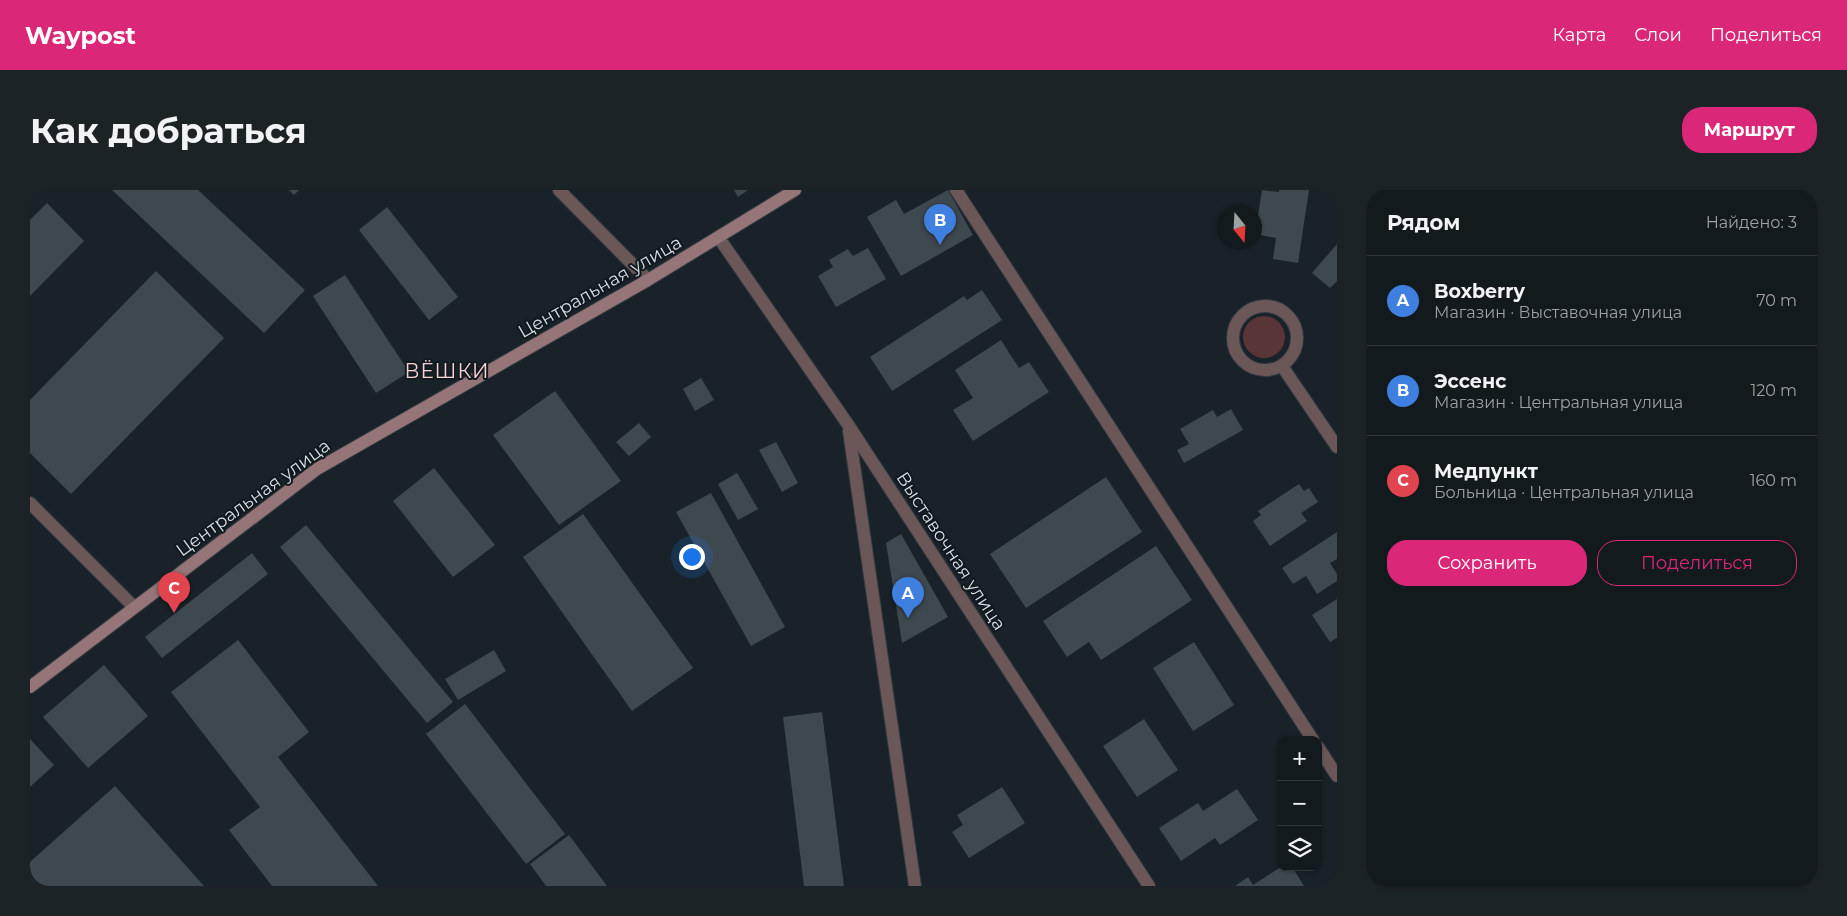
<!DOCTYPE html>
<html lang="ru">
<head>
<meta charset="utf-8">
<style>
	:root { --surface:#131a1e; --page:#1c2327; --text:#f1f3f6; --muted:#9da1a4; --line:#32383c; --accent:#db2777 }
	body { margin:0; font-family:Montserrat,sans-serif; background:var(--page); color:var(--text) }
	.controls { position:absolute; right:15px; bottom:15px; display:grid; overflow:hidden; border-radius:10px; box-shadow:0 1px 4px #0004 }
	.controls button { width:45px; height:45px; display:grid; place-items:center; padding:0; border:0; border-bottom:1px solid var(--line); background:var(--surface); color:var(--text); font:25px sans-serif }
	.compass { position:absolute; left:1187px; top:15px; width:45px; height:45px; border-radius:50%; background:var(--surface); box-shadow:0 1px 4px #0004; rotate:162deg }
	.you { position:absolute; left:661px; top:366px; width:18px; height:18px; margin:-12px; border:4px solid #fff; border-radius:50%; background:#1a73e8; box-shadow:0 0 0 8px #1a73e833 }
	.badge { display:grid; place-items:center; width:32px; height:32px; border-radius:50%; background:var(--accent); color:#fff; font-size:16px; font-weight:700 }
	.pin { position:absolute; translate:-50% -41px; filter:drop-shadow(0 1px 2px #0008) }
	.pin::after { content:''; position:absolute; top:26px; width:18px; height:15px; background:inherit; clip-path:polygon(0 0,100% 0,50% 100%) }
	.list { margin:0; padding:0; list-style:none }
	h2 { display:flex; justify-content:space-between; align-items:center; height:65px; margin:0; padding:0 20px; font-size:21px }
	h2 small { font-size:16px; font-weight:400; color:var(--muted) }
	.list li { display:grid; grid-template-columns:32px 1fr auto; gap:15px; align-items:center; box-sizing:border-box; height:90px; padding:0 20px; border-top:1px solid var(--line) }
	.list b { display:block; font-size:19px; white-space:nowrap }
	.list p { margin:0; font-size:16px; white-space:nowrap; color:var(--muted) }
	.list em { font-size:16px; font-style:normal; color:var(--muted) }
	.actions { display:flex; gap:10px; padding:15px 20px }
	.actions a { flex:1; padding:11px 0; border:1px solid var(--accent); border-radius:20px; text-align:center; font-size:18px; color:var(--accent) }
	.actions .main { background:var(--accent); color:#fff }
	.icon { flex:none; width:28px; height:28px; fill:none; stroke:currentColor; stroke-width:2; stroke-linecap:round; stroke-linejoin:round }
	.map { position:relative; flex:none; width:1307px; height:696px; overflow:hidden; border-radius:20px }
	header { display:flex; align-items:center; gap:30px; box-sizing:border-box; height:70px; padding:0 25px; background:var(--accent); color:#fff }
	header strong { font-size:24px }
	nav { display:flex; gap:28px; margin-inline-start:auto; font-size:18px }
	.intro { display:flex; align-items:center; justify-content:space-between; box-sizing:border-box; height:120px; padding:0 30px }
	h1 { margin:0; font-size:35px }
	.button { padding:12px 22px; border-radius:20px; background:var(--accent); color:#fff; font-size:18px; font-weight:700 }
	main { display:flex; gap:30px; padding:0 30px }
	aside { flex:1; background:var(--surface); border-radius:20px; box-shadow:0 1px 4px #0004 }
	.map>svg:first-child { display:block }
	.green { fill:#593538 }
	.building { fill:#3e484f }
	.lines { fill:none; stroke-linecap:round; stroke-linejoin:round }
	.lane-casing { stroke:#343c42; stroke-width:14 }
	.street-casing { stroke:#343c42; stroke-width:14 }
	.secondary-casing { stroke:#343c42; stroke-width:14 }
	.lane { stroke:#6b5758; stroke-width:12 }
	.street { stroke:#6b5758; stroke-width:12 }
	.secondary { stroke:#957577; stroke-width:12 }
	.labels { text-anchor:middle; dominant-baseline:central; stroke-width:4; stroke-linejoin:round; paint-order:stroke }
	.street-label { font-size:18px; fill:#d8dee2; stroke:#10191e }
	.quarter-label { font-size:20px; letter-spacing:1px; fill:#f6d2d4; stroke:#10191e }
</style>
</head>
<body>
<header>
<strong>Waypost</strong>
<nav><a>Карта</a><a>Слои</a><a>Поделиться</a></nav>
</header>
<div class="intro"><h1>Как добраться</h1><a class="button">Маршрут</a></div>
<main>
<div class="map">
<svg width="1307" height="696" viewBox="0 0 1307 696">
	<rect width="100%" height="100%" fill="#192228"/>
	<circle class="green" cx="1234" cy="147" r="21"/>
	<g class="building">
		<polygon points="82,0 168,0 275,100 234,143"/>
		<polygon points="259,0 269,0 264,5"/>
		<polygon points="704,0 718,0 708,7"/>
		<polygon points="918,0 943,45 871,86 837,27 866,10 874,24"/>
		<polygon points="1232,0 1249,2 1249,0 1279,0 1268,73 1243,69 1246,48 1225,44"/>
		<polygon points="17,13 54,51 0,106 0,30"/>
		<polygon points="357,17 428,107 399,130 329,40"/>
		<polygon points="1307,54 1307,91 1300,98 1282,83"/>
		<polygon points="838,58 856,89 806,117 788,86 803,77 799,70 818,59 823,66"/>
		<polygon points="126,81 194,148 41,304 0,263 0,210"/>
		<polygon points="315,85 379,182 346,203 283,106"/>
		<polygon points="952,100 972,130 862,201 840,167 934,106 937,110"/>
		<polygon points="971,150 989,178 999,172 1019,202 943,251 923,220 943,208 925,180"/>
		<polygon points="671,188 684,210 665,221 653,199"/>
		<polygon points="525,201 591,291 529,335 463,245"/>
		<polygon points="1201,219 1213,240 1154,273 1147,260 1159,254 1150,239 1183,220 1187,227"/>
		<polygon points="609,233 621,247 599,266 586,252"/>
		<polygon points="746,252 768,293 752,302 729,260"/>
		<polygon points="404,278 465,355 423,387 363,311"/>
		<polygon points="707,283 728,319 708,330 688,294"/>
		<polygon points="1076,287 1112,342 996,418 960,364"/>
		<polygon points="1269,294 1274,301 1279,298 1288,312 1271,323 1277,331 1240,356 1223,331 1231,325 1228,321"/>
		<polygon points="681,303 755,437 721,456 646,322"/>
		<polygon points="553,324 663,478 602,521 493,367"/>
		<polygon points="276,335 423,512 397,533 250,357"/>
		<polygon points="1307,342 1307,369 1300,373 1307,384 1307,391 1287,404 1276,386 1263,394 1252,378"/>
		<polygon points="871,344 918,427 872,453 856,353"/>
		<polygon points="1126,356 1162,410 1071,470 1059,452 1037,467 1013,431"/>
		<polygon points="222,363 238,384 132,468 115,447"/>
		<polygon points="1307,409 1307,448 1300,452 1282,425"/>
		<polygon points="208,450 279,542 248,567 348,696 242,696 199,640 230,617 141,502"/>
		<polygon points="1164,452 1204,515 1163,541 1123,478"/>
		<polygon points="464,460 476,481 428,510 415,489"/>
		<polygon points="74,475 118,526 58,578 13,527"/>
		<polygon points="435,514 535,644 496,674 396,544"/>
		<polygon points="792,522 814,696 774,696 753,527"/>
		<polygon points="1114,529 1148,580 1107,607 1073,556"/>
		<polygon points="0,549 24,575 0,597"/>
		<polygon points="85,596 174,696 0,696 0,672"/>
		<polygon points="972,597 995,633 939,668 922,642 933,635 927,625"/>
		<polygon points="1207,599 1228,630 1190,655 1185,648 1151,671 1129,638 1168,613 1173,621"/>
		<polygon points="539,645 577,696 516,696 500,674"/>
		<polygon points="1251,677 1262,677 1274,696 1205,696 1218,687 1223,695"/>
	</g>
	<g class="lines">
		<defs>
			<g id="lane">
				<polyline points="926,0 1283,550"/>
				<polyline points="1288,557 1307,586"/>
			</g>
			<g id="street">
				<polyline points="529,0 618,90"/>
				<polyline points="689,48 819,236 1119,696"/>
				<circle cx="1235" cy="148" r="32"/>
				<polyline points="1252,176 1307,257"/>
				<polyline points="819,241 885,696"/>
				<polyline points="0,313 104,417"/>
			</g>
			<polyline id="secondary" points="0,497 287,279 618,90 765,0"/>
		</defs>
		<use href="#lane" class="lane-casing"/>
		<use href="#street" class="street-casing"/>
		<use href="#secondary" class="secondary-casing"/>
		<use href="#lane" class="lane"/>
		<use href="#street" class="street"/>
		<use href="#secondary" class="secondary"/>
	</g>
	<g class="labels">
		<g class="street-label">
			<text transform="translate(570 97) rotate(-30)">Центральная улица</text>
			<text transform="translate(223 308) rotate(-36)">Центральная улица</text>
			<text transform="translate(921 361) rotate(57)">Выставочная улица</text>
		</g>
		<g class="quarter-label">
			<text x="417" y="181">ВЁШКИ</text>
		</g>
	</g>
</svg>
<div class="controls">
<button>+</button>
<button>−</button>
<button><svg class="icon" aria-label="layers" viewBox="0 0 24 24"><path d="M12 4l9 5-9 5-9-5zM3 14l9 5 9-5"/></svg></button>
</div>
<svg class="compass" viewBox="-18 -18 36 36"><path d="M0-13l5 13h-10z" fill="#e53935"/><path d="M0 13l5-13h-10z" fill="#9da1a4"/></svg>
<div class="you"></div>
<div class="pin badge" style="left:878px;top:428px;background:#3f7fe0">A</div>
<div class="pin badge" style="left:910px;top:55px;background:#3f7fe0">B</div>
<div class="pin badge" style="left:144px;top:423px;background:#e0444e">C</div>
</div>
<aside>
<h2>Рядом<small>Найдено: 3</small></h2>
<ul class="list">
<li><span class="badge" style="background:#3f7fe0">A</span><div><b>Boxberry</b><p>Магазин · Выставочная улица</p></div><em>70 m</em></li>
<li><span class="badge" style="background:#3f7fe0">B</span><div><b>Эссенс</b><p>Магазин · Центральная улица</p></div><em>120 m</em></li>
<li><span class="badge" style="background:#e0444e">C</span><div><b>Медпункт</b><p>Больница · Центральная улица</p></div><em>160 m</em></li>
</ul>
<div class="actions"><a class="main">Сохранить</a><a>Поделиться</a></div>
</aside>
</main>
</body>
</html>
